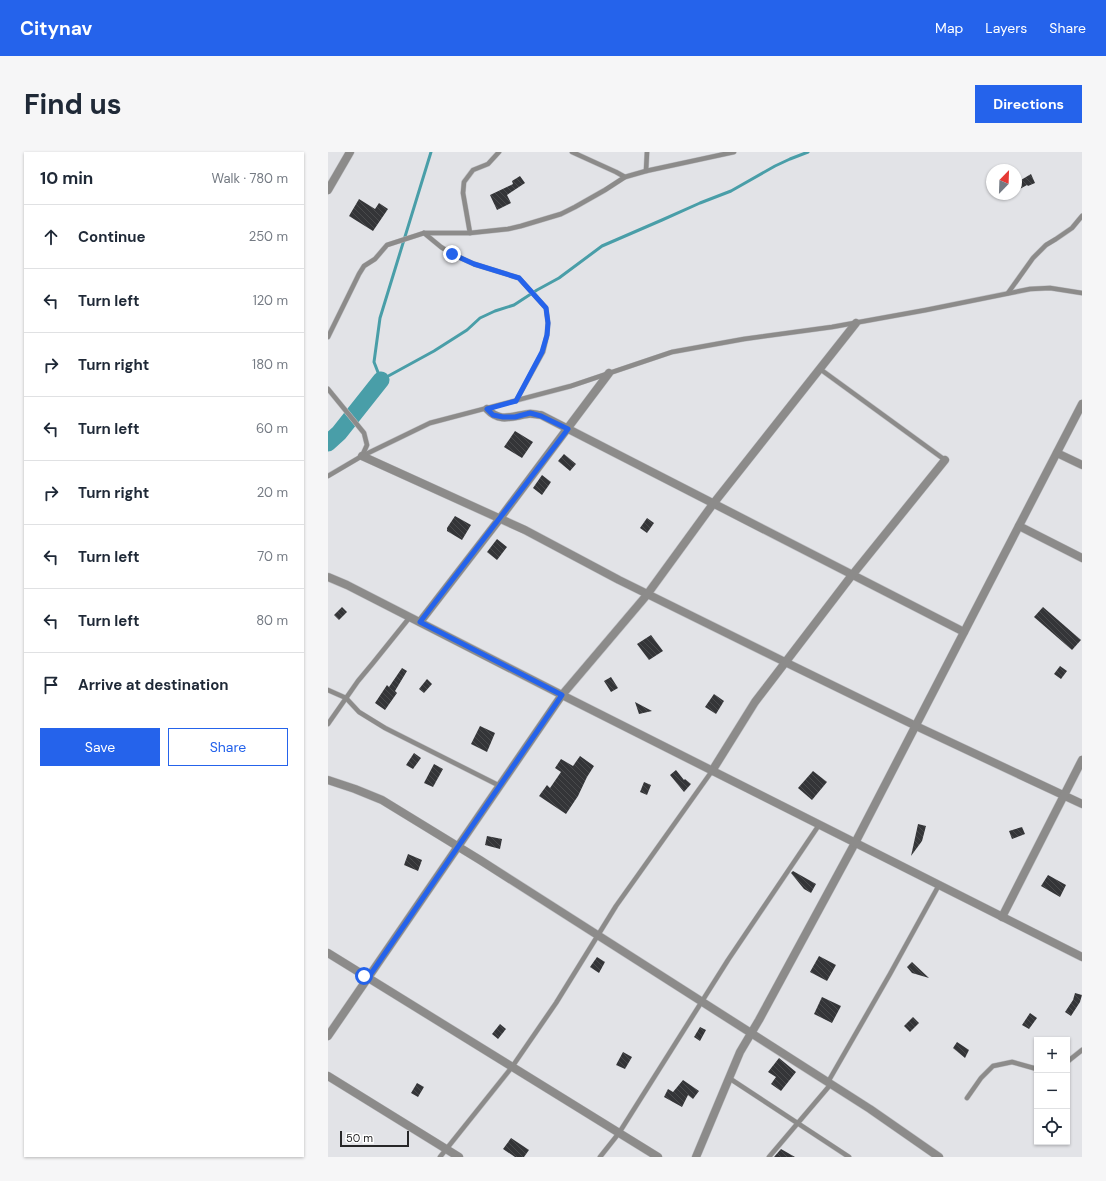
<!DOCTYPE html>
<html lang="en">
<head>
<meta charset="utf-8">
<style>
	:root { --surface:#fff; --page:#f6f6f7; --text:#1f2937; --muted:#747a83; --line:#e0e1e3; --accent:#2563eb }
	body { margin:0; font-family:"DM Sans",sans-serif; background:var(--page); color:var(--text) }
	.controls { position:absolute; right:12px; bottom:12px; display:grid; overflow:hidden; border-radius:0px; box-shadow:0 1px 3px #0004 }
	.controls button { width:36px; height:36px; display:grid; place-items:center; padding:0; border:0; border-bottom:1px solid var(--line); background:var(--surface); color:var(--text); font:20px sans-serif }
	.compass { position:absolute; left:658px; top:12px; width:36px; height:36px; border-radius:50%; background:var(--surface); box-shadow:0 1px 3px #0004; rotate:23deg }
	.scale { position:absolute; left:12px; bottom:10px; width:69px; box-sizing:border-box; padding-left:4px; border:2px solid #272728; border-top:0; font-size:11px; line-height:14px; white-space:nowrap; color:#272728; -webkit-text-stroke:3px #fff; paint-order:stroke }
	.stop { position:absolute; width:12px; height:12px; margin:-9px; border:3px solid #2563eb; border-radius:50%; background:#fff }
	.stop.end { background:#2563eb; border-color:#fff; box-shadow:0 1px 4px #0008 }
	.list { margin:0; padding:0; list-style:none }
	h2 { display:flex; justify-content:space-between; align-items:center; height:52px; margin:0; padding:0 16px; font-size:17px }
	h2 small { font-size:13px; font-weight:400; color:var(--muted) }
	.list li { display:grid; grid-template-columns:26px 1fr auto; gap:12px; align-items:center; box-sizing:border-box; height:64px; padding:0 16px; border-top:1px solid var(--line) }
	.list b { display:block; font-size:15px; white-space:nowrap }
	.list em { font-size:13px; font-style:normal; color:var(--muted) }
	.actions { display:flex; gap:8px; padding:12px 16px }
	.actions a { flex:1; padding:9px 0; border:1px solid var(--accent); border-radius:0px; text-align:center; font-size:14px; color:var(--accent) }
	.actions .main { background:var(--accent); color:#fff }
	.icon { flex:none; width:22px; height:22px; fill:none; stroke:currentColor; stroke-width:2; stroke-linecap:round; stroke-linejoin:round }
	.map { position:relative; flex:none; width:754px; height:1005px; overflow:hidden; border-radius:0px }
	header { display:flex; align-items:center; gap:24px; box-sizing:border-box; height:56px; padding:0 20px; background:var(--accent); color:#fff }
	header strong { font-size:19px }
	nav { display:flex; gap:22px; margin-inline-start:auto; font-size:14px }
	.intro { display:flex; align-items:center; justify-content:space-between; box-sizing:border-box; height:96px; padding:0 24px }
	h1 { margin:0; font-size:28px }
	.button { padding:10px 18px; border-radius:0px; background:var(--accent); color:#fff; font-size:14px; font-weight:700 }
	main { display:flex; gap:24px; padding:0 24px }
	aside { flex:1; background:var(--surface); border-radius:0px; box-shadow:0 1px 3px #0004 }
	.map>svg:first-child { display:block }
	.lines { fill:none; stroke-linecap:round; stroke-linejoin:round }
	.stream { stroke:#499ea8; stroke-width:3 }
	.river { stroke:#499ea8; stroke-width:17 }
	.building { fill:url(#building-back-hatch) }
	.service-casing { stroke:#c0c1c5; stroke-width:5.5 }
	.minor-casing { stroke:#c0c1c5; stroke-width:9 }
	.tertiary-casing { stroke:#c0c1c5; stroke-width:9 }
	.service { stroke:#8c8b8a; stroke-width:4.5 }
	.minor { stroke:#8c8b8a; stroke-width:8 }
	.tertiary { stroke:#8c8b8a; stroke-width:8 }
	.route { stroke:#2563eb; stroke-width:5 }
</style>
</head>
<body>
<header>
<strong>Citynav</strong>
<nav><a>Map</a><a>Layers</a><a>Share</a></nav>
</header>
<div class="intro"><h1>Find us</h1><a class="button">Directions</a></div>
<main>
<aside>
<h2>10 min<small>Walk · 780 m</small></h2>
<ul class="list">
<li><svg class="icon" aria-label="ahead" viewBox="0 0 24 24"><path d="M12 20V5M6 11l6-6 6 6"/></svg><div><b>Continue</b></div><em>250 m</em></li>
<li><svg class="icon" aria-label="left" viewBox="0 0 24 24"><path d="M17 20v-9H6M10 6l-5 5 5 5"/></svg><div><b>Turn left</b></div><em>120 m</em></li>
<li><svg class="icon" aria-label="right" viewBox="0 0 24 24"><path d="M7 20v-9h11M14 6l5 5-5 5"/></svg><div><b>Turn right</b></div><em>180 m</em></li>
<li><svg class="icon" aria-label="left" viewBox="0 0 24 24"><path d="M17 20v-9H6M10 6l-5 5 5 5"/></svg><div><b>Turn left</b></div><em>60 m</em></li>
<li><svg class="icon" aria-label="right" viewBox="0 0 24 24"><path d="M7 20v-9h11M14 6l5 5-5 5"/></svg><div><b>Turn right</b></div><em>20 m</em></li>
<li><svg class="icon" aria-label="left" viewBox="0 0 24 24"><path d="M17 20v-9H6M10 6l-5 5 5 5"/></svg><div><b>Turn left</b></div><em>70 m</em></li>
<li><svg class="icon" aria-label="left" viewBox="0 0 24 24"><path d="M17 20v-9H6M10 6l-5 5 5 5"/></svg><div><b>Turn left</b></div><em>80 m</em></li>
<li><svg class="icon" aria-label="arrive" viewBox="0 0 24 24"><path d="M6 21V4h12l-3 4 3 4H6"/></svg><div><b>Arrive at destination</b></div></li>
</ul>
<div class="actions"><a class="main">Save</a><a>Share</a></div>
</aside>
<div class="map">
<svg width="754" height="1005" viewBox="0 0 754 1005">
	<defs>
		<pattern id="building-back-hatch" width="6" height="6" patternUnits="userSpaceOnUse"><rect width="6" height="6" fill="#343538"/><path d="M-1 5l2 2M0 0l6 6M5-1l2 2" fill="none" stroke="#494a4c"/></pattern>
	</defs>
	<rect width="100%" height="100%" fill="#e2e3e7"/>
	<g class="lines">
		<polyline class="stream" points="103,0 52,166 46,210 53,228 106,199 139,178 152,166 167,159 186,153 209,138 231,126 274,94 334,68 372,51 403,39 447,14 462,7 480,0"/>
		<polyline class="river" points="0,291 11,281 53,228"/>
	</g>
	<g class="building">
		<polygon points="703,22 707,31 700,34 699,33 690,38 688,34 688,31"/>
		<polygon points="192,24 197,31 179,43 183,51 169,58 162,43 185,32 184,29"/>
		<polygon points="31,47 47,57 51,51 60,57 45,79 21,64"/>
		<polygon points="187,279 205,290 194,306 176,295"/>
		<polygon points="236,302 248,312 242,319 230,309"/>
		<polygon points="214,323 223,330 214,343 205,336"/>
		<polygon points="127,364 143,373 134,388 119,379 119,376"/>
		<polygon points="319,366 326,371 319,381 312,376"/>
		<polygon points="169,387 179,395 169,408 159,400"/>
		<polygon points="14,455 19,460 11,468 6,463"/>
		<polygon points="715,455 753,488 744,498 706,465"/>
		<polygon points="323,483 335,499 321,508 309,492"/>
		<polygon points="732,514 739,519 733,527 726,522"/>
		<polygon points="74,516 79,519 67,539 69,541 57,558 47,551 59,533 61,535"/>
		<polygon points="283,525 290,536 283,540 276,529"/>
		<polygon points="99,527 104,532 96,541 91,537"/>
		<polygon points="386,542 396,549 388,562 377,555"/>
		<polygon points="307,550 324,559 311,562"/>
		<polygon points="152,574 167,581 159,600 143,592"/>
		<polygon points="86,601 93,606 85,617 78,613"/>
		<polygon points="252,604 266,614 259,625 250,644 238,662 211,644 219,633 222,636 233,620 227,616 233,607 245,614"/>
		<polygon points="106,612 115,617 105,635 96,631"/>
		<polygon points="348,618 356,628 357,627 363,632 356,640 342,623"/>
		<polygon points="485,619 499,630 484,648 470,636"/>
		<polygon points="316,630 323,633 319,643 312,640"/>
		<polygon points="590,672 598,674 594,689 583,704"/>
		<polygon points="694,675 697,682 684,687 681,679"/>
		<polygon points="159,684 174,687 172,697 157,693"/>
		<polygon points="80,702 94,708 90,719 76,713"/>
		<polygon points="465,719 488,732 483,741 476,737 463,721"/>
		<polygon points="720,723 738,733 732,745 713,734"/>
		<polygon points="491,804 508,813 499,829 482,820"/>
		<polygon points="269,805 277,810 271,821 262,815"/>
		<polygon points="584,810 601,826 584,821 579,815"/>
		<polygon points="747,841 754,843 752,850 743,864 737,860 745,848"/>
		<polygon points="494,845 513,854 504,871 486,862"/>
		<polygon points="702,861 709,866 701,877 694,873"/>
		<polygon points="585,865 591,871 582,880 576,874"/>
		<polygon points="172,872 178,877 170,887 164,882"/>
		<polygon points="372,875 378,878 372,889 366,885"/>
		<polygon points="629,890 641,898 637,906 625,896"/>
		<polygon points="295,900 304,905 297,917 288,913"/>
		<polygon points="451,906 468,920 453,939 443,932 448,925 440,920"/>
		<polygon points="355,928 371,939 365,947 360,943 354,955 336,945 340,937 345,940"/>
		<polygon points="89,931 96,935 90,945 83,941"/>
		<polygon points="183,986 201,998 196,1005 187,1005 175,997"/>
		<polygon points="453,997 467,1005 446,1005"/>
	</g>
	<g class="lines">
		<defs>
			<g id="service">
				<polyline points="244,0 288,20 297,25"/>
				<polyline points="318,19 319,0"/>
				<polyline points="96,81 113,95 124,102 146,112 191,126 218,156 220,171 219,183 215,200 188,249"/>
				<polyline points="142,81 135,41 136,30 145,18 160,12 171,0"/>
				<polyline points="680,141 705,106 718,93 728,87 744,76 754,64"/>
				<polyline points="0,185 31,122 36,114 47,107 59,93 96,81 142,81 180,77 193,74 233,62 247,55 277,38 297,25 318,19 406,0"/>
				<polyline points="492,217 617,308"/>
				<polyline points="0,237 36,281 39,293 34,304"/>
				<polyline points="0,324 34,304 102,271 243,234 344,200 416,187 504,175 598,158 702,137 722,136 754,141"/>
				<polyline points="0,538 18,546 31,560 57,576 172,634"/>
				<polyline points="0,572 30,529 45,511 82,465"/>
				<polyline points="739,910 754,898"/>
				<polyline points="401,926 521,1005"/>
				<polyline points="500,930 562,822 611,733"/>
				<polyline points="639,946 653,926 665,914 684,910 709,917"/>
				<polyline points="112,1005 184,915 228,851 288,754 384,619"/>
				<polyline points="272,1005 291,981 400,808 491,673"/>
				<polyline points="441,1005 503,932"/>
			</g>
			<g id="minor">
				<polyline points="0,38 22,0"/>
				<path d="M159,257c13,14 25,7 41,5 4,-1 9,1 13,1l423,217"/>
				<polyline points="729,301 754,313"/>
				<polyline points="34,304 197,378 291,428 457,510 588,574 754,652"/>
				<polyline points="691,374 754,406"/>
				<polyline points="92,470 170,369 281,221"/>
				<polyline points="384,619 427,550 521,427 617,308"/>
				<polyline points="0,628 27,637 54,648 152,708 542,957 611,1005"/>
				<polyline points="674,765 754,608"/>
				<polyline points="0,801 330,1005"/>
				<polyline points="0,884 234,543 318,444 385,352 528,171"/>
				<polyline points="0,924 131,1005"/>
				<polyline points="368,1005 412,900 431,868 527,691 754,252"/>
			</g>
			<polyline id="tertiary" points="0,425 19,433 234,543 754,805"/>
		</defs>
		<use href="#service" class="service-casing"/>
		<use href="#minor" class="minor-casing"/>
		<use href="#tertiary" class="tertiary-casing"/>
		<use href="#service" class="service"/>
		<use href="#minor" class="minor"/>
		<use href="#tertiary" class="tertiary"/>
	</g>
	<g class="lines">
		<polyline class="route" points="36,824 40,826 234,543 92,470 240,277 213,264 202,261 187,265 175,265 165,263 159,257 188,249 214,200 219,183 220,171 218,156 191,126 146,112 124,102"/>
	</g>
</svg>
<div class="controls">
<button>+</button>
<button>−</button>
<button><svg class="icon" aria-label="locate" viewBox="0 0 24 24"><circle cx="12" cy="12" r="6"/><path d="M12 2v4M12 18v4M2 12h4M18 12h4"/></svg></button>
</div>
<svg class="compass" viewBox="-18 -18 36 36"><path d="M0-13l5 13h-10z" fill="#e53935"/><path d="M0 13l5-13h-10z" fill="#747a83"/></svg>
<div class="scale">50 m</div>
<div class="stop" style="left:36px;top:824px"></div>
<div class="stop end" style="left:124px;top:102px"></div>
</div>
</main>
</body>
</html>
